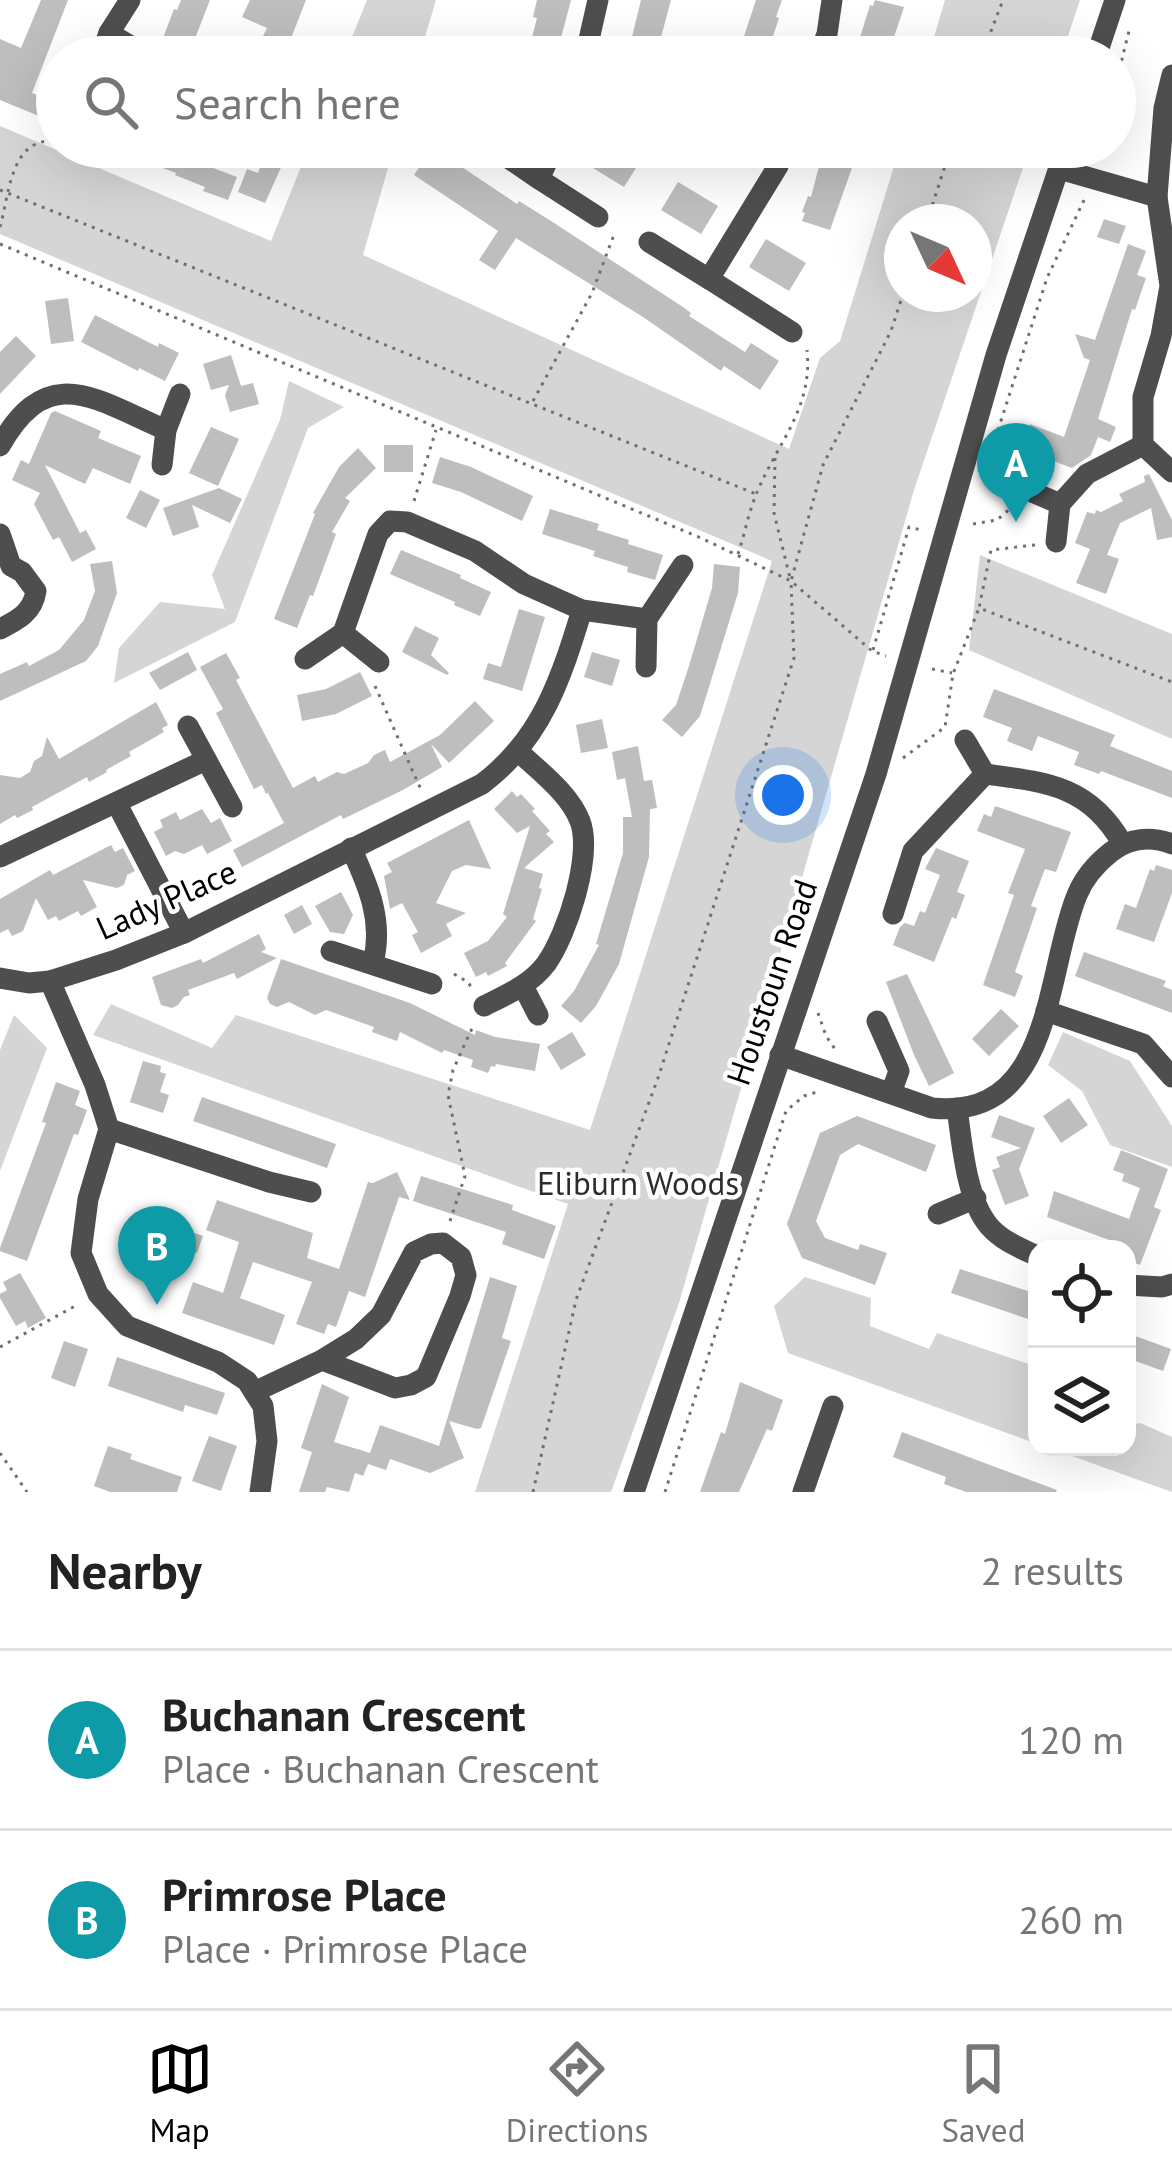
<!DOCTYPE html>
<html lang="en">
<head>
<meta charset="utf-8">
<style>
	:root { --surface:#fff; --page:#f6f6f6; --text:#222; --muted:#767676; --line:#e0e0e0; --accent:#000 }
	body { margin:0; font-family:"PT Sans",sans-serif; background:var(--page); color:var(--text) }
	.controls { position:absolute; right:36px; bottom:36px; display:grid; overflow:hidden; border-radius:24px; box-shadow:0 12px 48px #0002 }
	.controls button { width:108px; height:108px; display:grid; place-items:center; padding:0; border:0; border-bottom:3px solid var(--line); background:var(--surface); color:var(--text); font:60px sans-serif }
	.compass { position:absolute; left:884px; top:204px; width:108px; height:108px; border-radius:50%; background:var(--surface); box-shadow:0 12px 48px #0002; rotate:134deg }
	.you { position:absolute; left:783px; top:795px; width:42px; height:42px; margin:-30px; border:9px solid #fff; border-radius:50%; background:#1a73e8; box-shadow:0 0 0 18px #1a73e833 }
	.badge { display:grid; place-items:center; width:78px; height:78px; border-radius:50%; background:var(--accent); color:#fff; font-size:39px; font-weight:700 }
	.pin { position:absolute; translate:-50% -99px; filter:drop-shadow(0 3px 6px #0008) }
	.pin::after { content:''; position:absolute; top:63px; width:42px; height:36px; background:inherit; clip-path:polygon(0 0,100% 0,50% 100%) }
	.list { margin:0; padding:0; list-style:none }
	h2 { display:flex; justify-content:space-between; align-items:center; height:156px; margin:0; padding:0 48px; font-size:51px }
	h2 small { font-size:39px; font-weight:400; color:var(--muted) }
	.list li { display:grid; grid-template-columns:78px 1fr auto; gap:36px; align-items:center; box-sizing:border-box; height:180px; padding:0 48px; border-top:3px solid var(--line) }
	.list b { display:block; font-size:45px; white-space:nowrap }
	.list p { margin:0; font-size:39px; white-space:nowrap; color:var(--muted) }
	.list em { font-size:39px; font-style:normal; color:var(--muted) }
	.icon { flex:none; width:66px; height:66px; fill:none; stroke:currentColor; stroke-width:2; stroke-linecap:round; stroke-linejoin:round }
	.map { position:relative; flex:none; width:1172px; height:1492px; overflow:hidden }
	.search { position:absolute; background:var(--surface); box-shadow:0 12px 48px #0002; left:36px; right:36px; top:36px; height:132px; display:flex; align-items:center; gap:30px; box-sizing:border-box; padding:0 42px; border-radius:66px; color:var(--muted); font-size:45px }
	.sheet { height:516px; background:var(--surface) }
	nav { display:flex; justify-content:space-around; align-items:center; box-sizing:border-box; height:168px; border-top:3px solid var(--line); background:var(--surface); font-size:33px; color:var(--muted) }
	nav a { display:grid; justify-items:center; gap:6px }
	nav .on { color:var(--accent) }
	.map>svg:first-child { display:block }
	.green { fill:#d5d5d5; fill-rule:evenodd }
	.building { fill:#bebebe }
	.lines { fill:none; stroke-linecap:round; stroke-linejoin:round }
	.path { stroke:#707070; stroke-width:3; stroke-dasharray:3 6; stroke-linecap:butt }
	.minor { stroke:#4e4e4e; stroke-width:21 }
	.labels { text-anchor:middle; dominant-baseline:central; stroke-width:9; stroke-linejoin:round; paint-order:stroke }
	.street-label { font-size:33px; fill:#000; stroke:#fff }
	.park-label { font-size:33px; fill:#2c2c2c; stroke:#fff }
</style>
</head>
<body>
<div class="map">
<svg width="1172" height="1492" viewBox="0 0 1172 1492">
	<rect width="100%" height="100%" fill="#fff"/>
	<g class="green">
		<polygon points="367,0 436,0 419,57 344,57"/>
		<polygon points="945,0 1080,0 1061,57 928,57"/>
		<path d="M0,126l271,115 38,-94h85l-31,108 426,194 31,-91 20,-17 60,-194h130l-116,343 -235,813 -68,189h-136l93,-288 -475,-169 18,-31 101,44 24,-33 354,115 182,-569 -772,-327zM902,222h72v72h-72z"/>
		<polygon points="289,381 344,407 308,428 235,622 114,683 119,648 160,602 225,609 212,575 280,420"/>
		<polygon points="980,555 1172,634 1172,739 969,650"/>
		<polygon points="14,1015 47,1048 0,1171 0,1050"/>
		<polygon points="1063,1032 1130,1061 1172,1126 1172,1167 1110,1145 1082,1091 1048,1065"/>
		<polygon points="805,1277 871,1298 870,1326 929,1349 937,1333 1037,1367 1037,1444 788,1353 774,1306"/>
		<polygon points="1140,1423 1172,1437 1172,1492 1047,1447 1127,1447 1127,1426"/>
	</g>
	<g class="building">
		<polygon points="41,0 68,0 32,93 57,103 51,121 0,100 0,39 21,48"/>
		<polygon points="181,0 210,0 189,54 161,43 174,9 177,10"/>
		<polygon points="250,0 306,0 288,46 263,36 267,28 242,17"/>
		<polygon points="537,0 571,0 556,57 527,57 537,18 533,17"/>
		<polygon points="641,0 671,0 656,56 629,49"/>
		<polygon points="756,0 782,0 776,17 779,18 766,57 737,57"/>
		<polygon points="875,0 904,7 893,40 886,57 854,57 870,5 873,6"/>
		<polygon points="152,147 181,147 180,151 210,162 208,166 237,177 228,200 203,191 205,187 175,175 176,173 147,162"/>
		<polygon points="268,147 288,152 265,203 238,192 247,169 258,173"/>
		<polygon points="432,147 517,204 519,201 551,221 683,307 691,313 689,316 745,352 751,343 779,361 760,390 724,366 721,371 643,317 516,238 495,270 479,260 498,231 414,175"/>
		<polygon points="599,147 620,147 641,160 624,187 588,165"/>
		<polygon points="684,147 743,147 736,168 683,149"/>
		<polygon points="824,147 846,147 858,151 830,230 802,221 805,213 802,212 808,196 811,197"/>
		<polygon points="678,182 718,206 701,234 661,210"/>
		<polygon points="1104,219 1126,226 1119,244 1097,237"/>
		<polygon points="766,239 806,263 789,291 749,267"/>
		<polygon points="1128,244 1146,251 1137,275 1146,278 1135,310 1132,309 1098,419 1116,427 1110,442 1098,437 1091,455 1072,468 1027,451 1029,444 1023,442 1030,424 1064,437 1090,360 1084,358 1075,334 1095,340"/>
		<polygon points="68,298 74,341 51,344 45,301"/>
		<polygon points="95,315 158,347 159,343 179,353 165,381 139,368 138,371 81,342"/>
		<polygon points="16,336 36,356 0,394 0,352"/>
		<polygon points="231,355 241,386 253,383 259,404 230,412 225,395 229,385 211,390 203,364"/>
		<polygon points="55,411 101,431 98,438 141,456 130,484 93,468 85,484 45,465 80,533 86,530 96,549 72,562 59,537 53,540 34,504 40,493 12,480 21,460 29,464 51,413"/>
		<polygon points="211,427 239,439 218,486 189,473"/>
		<rect x="384" y="445" width="29" height="27"/>
		<polygon points="358,448 376,468 345,498 350,501 332,532 336,534 313,596 310,595 297,628 274,619 315,514 313,513 339,467"/>
		<polygon points="440,457 471,467 533,496 522,521 461,492 432,483"/>
		<polygon points="1149,474 1172,520 1172,537 1157,540 1151,508 1120,523 1107,555 1119,559 1106,594 1076,583 1090,549 1075,543 1087,512 1095,514 1096,510 1101,512 1123,501 1119,494 1145,482 1144,476"/>
		<polygon points="219,488 242,499 230,523 192,505 199,527 173,536 163,508"/>
		<polygon points="140,490 160,500 146,528 126,518"/>
		<polygon points="550,509 599,524 597,530 629,540 628,544 663,555 655,580 627,572 628,567 593,556 595,551 542,534"/>
		<polygon points="401,550 461,575 460,578 491,592 480,616 454,605 455,602 390,574"/>
		<polygon points="112,561 117,593 98,646 86,661 0,701 0,674 27,662 29,666 59,650 84,620 95,591 90,564"/>
		<polygon points="714,564 740,567 738,593 700,716 682,737 662,720 676,705 689,666 712,588"/>
		<polygon points="519,609 545,617 522,691 483,679 488,663 501,667"/>
		<polygon points="415,626 439,638 431,655 449,673 447,675 402,652"/>
		<polygon points="188,652 197,670 160,690 149,673"/>
		<polygon points="592,652 620,660 612,686 584,677"/>
		<polygon points="226,653 240,678 236,680 293,788 315,776 318,782 337,772 344,774 368,763 374,755 385,750 390,762 440,735 475,701 494,721 449,763 431,744 442,767 403,790 343,819 341,815 242,867 233,850 284,823 268,793 266,794 262,785 254,789 216,713 223,709 200,667"/>
		<polygon points="360,672 372,696 336,714 302,721 297,695 326,689"/>
		<polygon points="994,689 1115,735 1110,746 1172,771 1172,798 1101,771 1099,774 1074,765 1079,752 1038,736 1032,751 1007,741 1012,728 983,717"/>
		<polygon points="156,702 168,725 162,728 164,732 129,752 131,756 106,770 107,772 89,782 87,777 32,807 33,810 17,818 15,815 0,824 0,775 20,778 30,772 34,761 42,756 47,737 59,759"/>
		<polygon points="602,719 608,748 581,753 576,725"/>
		<polygon points="638,746 644,781 652,780 657,808 650,809 649,857 619,964 596,1006 581,1023 561,1006 574,991 599,945 596,944 623,853 623,817 632,817 625,778 617,780 612,752"/>
		<polygon points="512,791 517,797 521,794 535,809 532,811 550,831 546,834 554,842 524,868 543,874 539,888 542,889 533,919 536,921 505,963 507,966 488,976 486,972 476,977 464,953 488,941 507,917 503,914 530,826 517,833 494,809"/>
		<polygon points="995,806 1071,832 1056,872 1045,869 1031,906 1037,908 1015,972 1023,976 1015,997 983,985 1014,895 1008,893 1025,849 977,831 984,814 991,817"/>
		<polygon points="202,809 211,823 220,818 232,841 207,854 202,845 184,854 175,851 166,856 154,832 163,827 160,820 176,812 180,820"/>
		<polygon points="469,820 491,869 466,865 452,871 436,903 466,913 446,924 452,936 421,953 412,935 418,932 402,903 390,909 384,876 392,872 387,863"/>
		<polygon points="111,845 115,852 123,848 135,871 127,875 124,885 117,888 83,880 97,907 81,916 78,911 59,921 56,916 48,920 36,898 23,931 12,936 8,929 0,933 0,899 50,870 53,875"/>
		<polygon points="936,848 969,861 957,892 965,895 956,919 952,917 934,962 893,945 900,927 905,923 914,926 920,911 925,913 940,875 925,869"/>
		<polygon points="1156,865 1172,870 1172,893 1154,942 1116,929 1125,904 1136,908 1150,869 1154,871"/>
		<polygon points="341,892 353,915 344,934 330,932 315,906"/>
		<polygon points="302,905 312,924 294,934 284,915"/>
		<polygon points="259,934 266,949 261,952 277,958 237,979 234,973 188,990 190,995 184,997 178,1005 172,1008 161,1005 152,977 201,959 203,963"/>
		<polygon points="1084,952 1166,981 1163,986 1172,990 1172,1013 1075,976"/>
		<polygon points="281,959 410,1003 475,1035 476,1030 495,1037 540,1044 535,1071 496,1064 495,1067 491,1066 488,1073 471,1067 473,1060 444,1050 442,1053 400,1032 397,1041 372,1032 374,1027 326,1010 315,1015 289,1002 277,1007 270,1004 267,998"/>
		<polygon points="907,974 954,1073 929,1086 914,1055 886,982"/>
		<polygon points="1001,1009 1019,1026 989,1056 972,1039"/>
		<polygon points="572,1032 586,1055 561,1070 547,1047"/>
		<polygon points="143,1061 161,1066 160,1072 166,1074 160,1092 169,1095 163,1113 130,1102"/>
		<polygon points="56,1082 80,1091 75,1105 87,1110 78,1135 74,1134 27,1261 0,1251 0,1248 46,1123 42,1122"/>
		<polygon points="202,1097 336,1144 327,1168 193,1121"/>
		<polygon points="1069,1098 1088,1125 1061,1143 1043,1116"/>
		<polygon points="999,1115 1035,1128 1019,1169 1029,1196 1005,1205 992,1170 1000,1167 996,1157 1021,1148 991,1137"/>
		<polygon points="857,1116 936,1145 926,1172 858,1144 840,1155 816,1221 825,1238 858,1250 860,1244 887,1253 875,1285 802,1258 787,1224 820,1133"/>
		<polygon points="1121,1150 1168,1169 1154,1207 1161,1210 1140,1265 1127,1260 1127,1249 1118,1249 1120,1244 1047,1217 1054,1191 1129,1219 1140,1188 1122,1181 1124,1174 1113,1170"/>
		<polygon points="397,1172 410,1200 399,1197 365,1297 349,1291 336,1327 328,1324 324,1334 296,1324 312,1282 253,1262 240,1298 285,1315 274,1345 182,1313 193,1282 223,1293 239,1242 206,1230 217,1200 313,1233 307,1258 339,1269 368,1182 373,1183"/>
		<polygon points="421,1176 513,1205 512,1210 556,1226 544,1259 502,1244 506,1232 413,1201"/>
		<polygon points="143,1220 156,1224 157,1220 203,1236 197,1253 170,1244 159,1277 128,1267"/>
		<polygon points="960,1269 1037,1294 1037,1322 951,1293"/>
		<polygon points="20,1273 46,1318 28,1328 25,1321 16,1326 0,1298 0,1294 7,1290 3,1282"/>
		<polygon points="490,1277 517,1286 502,1338 511,1341 481,1428 477,1429 449,1421 464,1458 430,1473 390,1459 386,1470 368,1464 363,1476 355,1473 349,1492 327,1487 325,1492 299,1492 312,1452 301,1448 322,1384 349,1397 334,1442 370,1453 380,1425 439,1446"/>
		<polygon points="1127,1333 1171,1349 1163,1371 1127,1358"/>
		<polygon points="64,1341 88,1349 75,1387 51,1378"/>
		<polygon points="117,1357 225,1393 217,1415 185,1405 183,1412 108,1386"/>
		<polygon points="740,1382 783,1400 772,1431 767,1429 739,1492 700,1492 721,1432 725,1434"/>
		<polygon points="902,1432 1057,1490 1056,1492 966,1492 944,1484 946,1477 893,1457"/>
		<polygon points="209,1436 237,1446 221,1491 192,1481"/>
		<polygon points="108,1446 132,1454 130,1459 182,1477 177,1492 110,1492 94,1486"/>
	</g>
	<g class="lines">
		<g class="path">
			<polyline points="981,57 1003,0"/>
			<polyline points="1115,87 1129,31"/>
			<polyline points="0,190 756,494"/>
			<polyline points="927,222 951,147"/>
			<path d="M0,227c7,-24 9,-61 28,-78 8,-7 19,-8 29,-11"/>
			<polyline points="0,244 701,538 791,581 872,651 886,656"/>
			<polyline points="533,401 592,293 615,232"/>
			<polyline points="998,430 1047,278 1085,198"/>
			<polyline points="775,458 774,513 790,578"/>
			<polyline points="414,501 436,430"/>
			<polyline points="973,524 997,520 1012,507"/>
			<polyline points="1035,545 991,550 979,608 1172,682"/>
			<path d="M738,554c7,-21 11,-44 20,-64 21,-49 55,-83 49,-140"/>
			<polyline points="873,650 909,527 921,530"/>
			<polyline points="932,669 952,673"/>
			<polyline points="375,686 422,792"/>
			<polyline points="903,758 945,727 953,674 979,608"/>
			<polyline points="454,974 468,982 473,990"/>
			<polyline points="818,1013 826,1036 837,1052"/>
			<polyline points="450,1221 465,1176 448,1095 453,1070 474,1024"/>
			<polyline points="0,1347 77,1305"/>
			<polyline points="0,1453 27,1492"/>
			<polyline points="533,1492 576,1300 658,1078 794,658 791,581 823,465 891,331 903,294"/>
			<polyline points="665,1492 786,1111 804,1096 817,1092"/>
		</g>
		<g class="minor">
			<polyline points="109,33 149,57"/>
			<polyline points="100,57 109,33 130,0"/>
			<polyline points="585,57 598,0"/>
			<polyline points="818,57 827,34 832,0"/>
			<polyline points="1096,57 1115,0"/>
			<polyline points="1172,75 1164,108 1157,197 1170,286 1161,336 1143,397 1143,445 1172,472"/>
			<polyline points="492,147 539,179 554,147"/>
			<polyline points="785,147 778,166 709,279 792,332"/>
			<polyline points="1059,169 1157,197"/>
			<polyline points="539,179 598,217"/>
			<polyline points="649,242 709,279"/>
			<path d="M0,446c48,-86 96,-46 166,-16"/>
			<polyline points="162,465 166,430 180,394"/>
			<polyline points="1030,491 1060,504 1056,542"/>
			<polyline points="1060,504 1087,474 1143,445"/>
			<path d="M0,534l11,32 11,6 14,19c-3,21 -18,29 -36,38"/>
			<polyline points="343,633 379,662"/>
			<polyline points="305,659 343,633 378,534 390,521 407,522 475,551 524,584 582,610 647,619"/>
			<polyline points="646,667 647,619 683,565"/>
			<polyline points="188,726 232,807"/>
			<path d="M985,774c60,8 104,11 137,69"/>
			<polyline points="117,804 184,933"/>
			<path d="M351,848c17,37 33,73 22,115"/>
			<polyline points="0,857 206,760"/>
			<polyline points="893,914 913,851 985,774 965,740"/>
			<polyline points="331,951 432,984"/>
			<path d="M0,978l29,5 21,-2 66,-21 68,-27 298,-149c60,-45 79,-106 100,-174"/>
			<polyline points="50,981 95,1085 109,1129 88,1199 81,1253 98,1294 127,1326 218,1362 247,1381 263,1406 267,1441 260,1492"/>
			<polyline points="523,986 538,1015"/>
			<path d="M484,1006c22,-11 46,-21 62,-42 21,-29 47,-109 34,-143 -11,-28 -40,-49 -62,-70"/>
			<polyline points="1046,1011 1143,1044 1172,1077"/>
			<polyline points="877,1021 899,1071 891,1093"/>
			<path d="M780,1055l152,53c122,13 113,-136 145,-213 7,-17 20,-32 34,-43 18,-14 40,-16 61,-8"/>
			<path d="M957,1108c5,35 9,91 32,118 13,15 31,22 48,30"/>
			<polyline points="109,1129 269,1182 311,1192"/>
			<polyline points="938,1214 976,1198"/>
			<polyline points="1127,1285 1162,1287 1172,1284"/>
			<polyline points="254,1392 322,1360 356,1339 381,1315 414,1252 431,1244 443,1243 461,1257 466,1275 460,1296 426,1377 411,1385 395,1388 322,1360"/>
			<polyline points="634,1492 876,774 996,355 1066,147"/>
			<polyline points="803,1492 833,1406"/>
		</g>
	</g>
	<g class="labels">
		<g class="street-label">
			<text transform="translate(166 899) rotate(-24)">Lady Place</text>
			<text transform="translate(771 982) rotate(-71)">Houstoun Road</text>
		</g>
		<g class="park-label">
			<text x="638" y="1182">Eliburn Woods</text>
		</g>
	</g>
</svg>
<div class="controls">
<button><svg class="icon" aria-label="locate" viewBox="0 0 24 24"><circle cx="12" cy="12" r="6"/><path d="M12 2v4M12 18v4M2 12h4M18 12h4"/></svg></button>
<button><svg class="icon" aria-label="layers" viewBox="0 0 24 24"><path d="M12 4l9 5-9 5-9-5zM3 14l9 5 9-5"/></svg></button>
</div>
<svg class="compass" viewBox="-18 -18 36 36"><path d="M0-13l5 13h-10z" fill="#e53935"/><path d="M0 13l5-13h-10z" fill="#767676"/></svg>
<div class="you"></div>
<div class="pin badge" style="left:1016px;top:522px;background:#0f9aa8">A</div>
<div class="pin badge" style="left:157px;top:1305px;background:#0f9aa8">B</div>
<div class="search"><svg class="icon" aria-label="search" viewBox="0 0 24 24"><circle cx="10" cy="10" r="6"/><path d="M15 15l6 6"/></svg>Search here</div>
</div>
<section class="sheet">
<h2>Nearby<small>2 results</small></h2>
<ul class="list">
<li><span class="badge" style="background:#0f9aa8">A</span><div><b>Buchanan Crescent</b><p>Place · Buchanan Crescent</p></div><em>120 m</em></li>
<li><span class="badge" style="background:#0f9aa8">B</span><div><b>Primrose Place</b><p>Place · Primrose Place</p></div><em>260 m</em></li>
</ul>
</section>
<nav>
<a class="on"><svg class="icon" aria-label="map" viewBox="0 0 24 24"><path d="M3 6l6-2 6 2 6-2v14l-6 2-6-2-6 2zM9 4v14M15 6v14"/></svg>Map</a>
<a><svg class="icon" aria-label="directions" viewBox="0 0 24 24"><path d="M12 3l9 9-9 9-9-9zM9 14v-3h6M13 9l2 2-2 2"/></svg>Directions</a>
<a><svg class="icon" aria-label="saved" viewBox="0 0 24 24"><path d="M7 4h10v16l-5-4-5 4z"/></svg>Saved</a>
</nav>
</body>
</html>
